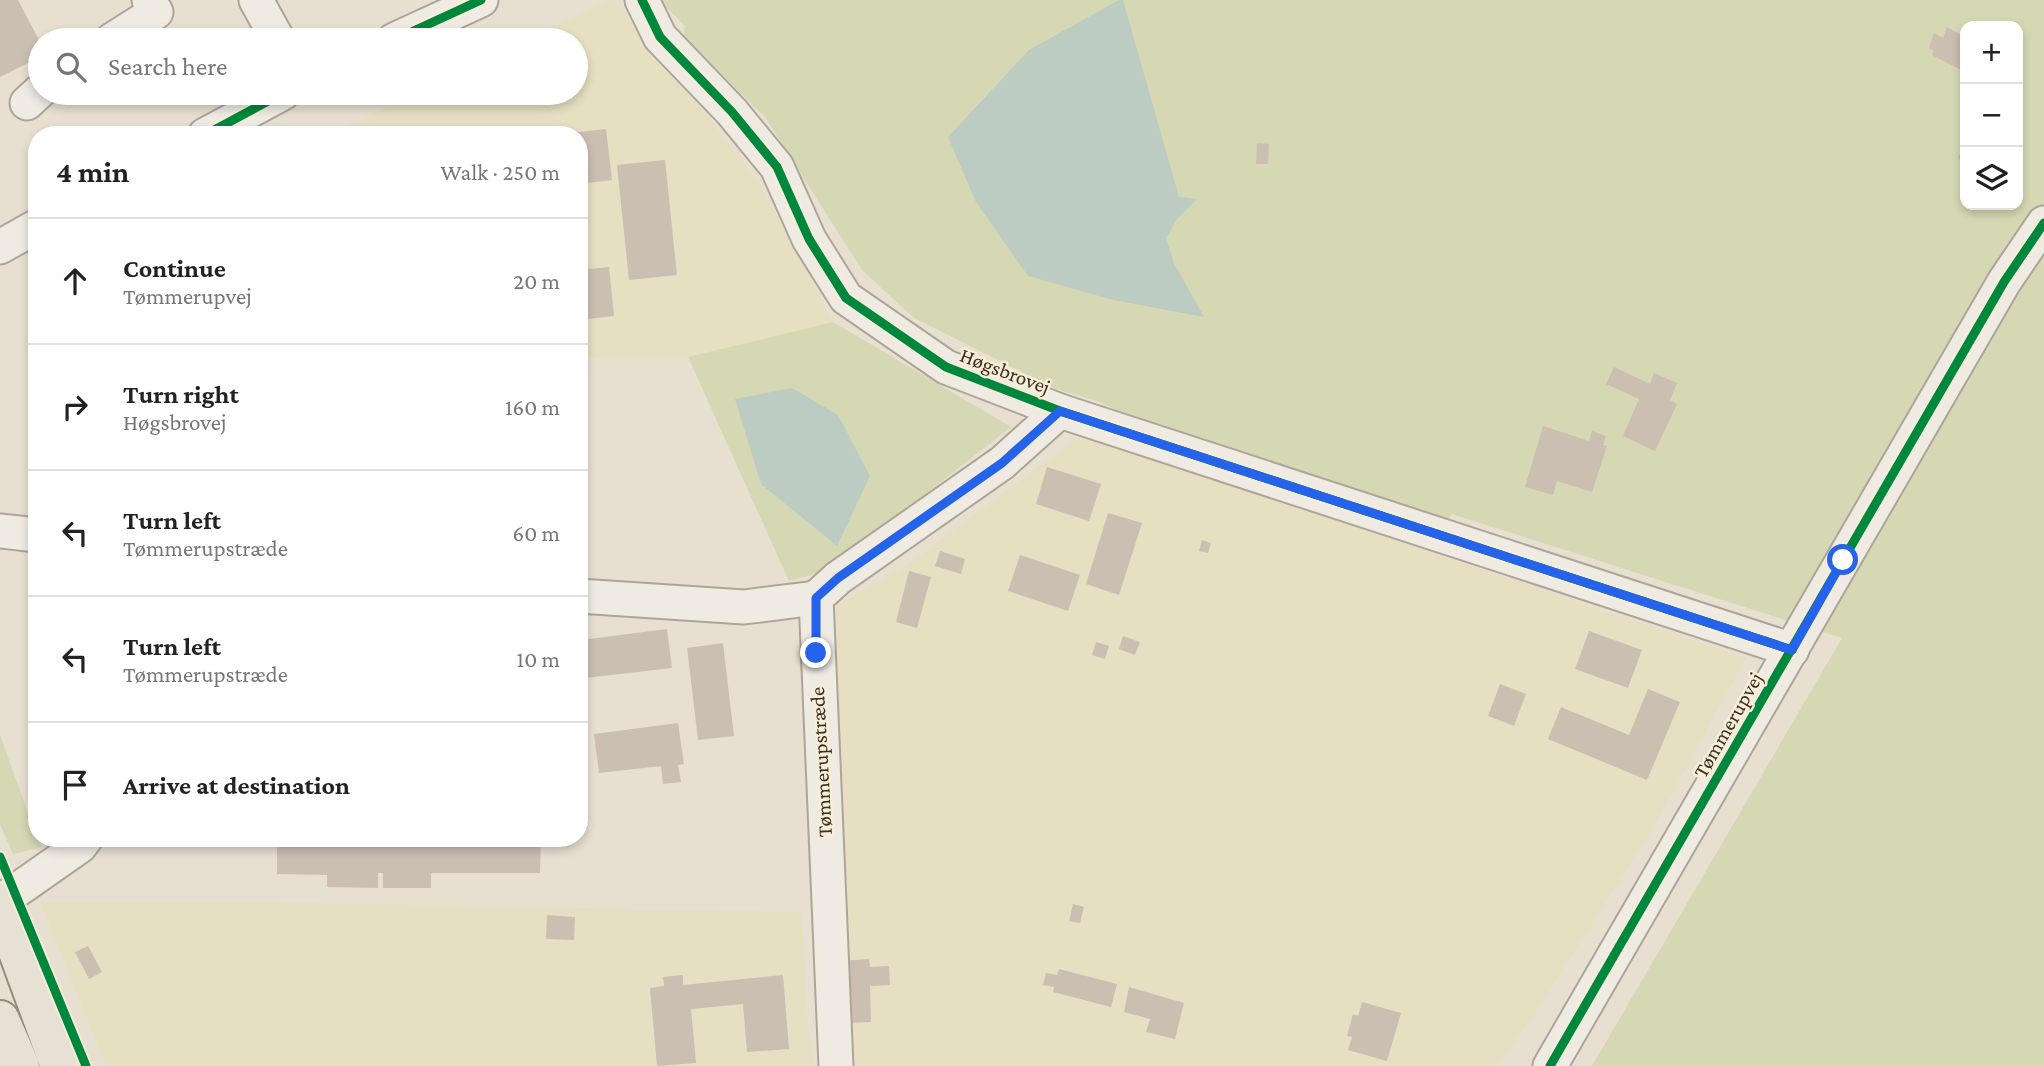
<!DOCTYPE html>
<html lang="en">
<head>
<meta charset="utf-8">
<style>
	:root { --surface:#fff; --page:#f6f6f6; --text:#222; --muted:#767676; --line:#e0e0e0 }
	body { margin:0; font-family:"Crimson Pro",serif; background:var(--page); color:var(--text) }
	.controls { position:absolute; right:21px; top:21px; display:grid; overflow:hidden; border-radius:14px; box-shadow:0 4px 10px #0003 }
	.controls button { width:63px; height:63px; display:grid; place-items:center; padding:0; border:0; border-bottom:2px solid var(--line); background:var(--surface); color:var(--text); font:35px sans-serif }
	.stop { position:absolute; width:21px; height:21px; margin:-16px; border:5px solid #2563eb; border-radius:50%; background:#fff }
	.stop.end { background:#2563eb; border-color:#fff; box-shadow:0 2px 7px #0008 }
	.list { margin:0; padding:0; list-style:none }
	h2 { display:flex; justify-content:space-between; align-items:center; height:91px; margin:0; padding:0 28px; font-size:30px }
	h2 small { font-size:23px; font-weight:400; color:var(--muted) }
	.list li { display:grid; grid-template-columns:46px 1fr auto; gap:21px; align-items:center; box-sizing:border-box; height:126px; padding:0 28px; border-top:2px solid var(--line) }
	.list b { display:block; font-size:26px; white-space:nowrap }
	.list p { margin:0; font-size:23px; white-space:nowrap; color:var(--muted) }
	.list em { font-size:23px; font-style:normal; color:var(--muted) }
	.icon { flex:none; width:38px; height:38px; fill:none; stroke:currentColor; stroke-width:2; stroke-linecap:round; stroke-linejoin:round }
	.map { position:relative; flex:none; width:2044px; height:1066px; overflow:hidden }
	.search { position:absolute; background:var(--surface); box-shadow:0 4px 10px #0003; left:28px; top:28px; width:560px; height:77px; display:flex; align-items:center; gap:18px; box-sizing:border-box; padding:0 24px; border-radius:38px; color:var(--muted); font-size:26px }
	.panel { position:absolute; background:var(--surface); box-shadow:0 4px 10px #0003; left:28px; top:126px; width:560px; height:721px; border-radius:28px }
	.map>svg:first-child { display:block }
	.farmland { fill:#e6dfc2 }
	.green { fill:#d6d7b3; fill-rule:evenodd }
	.water { fill:#bcccc2 }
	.building { fill:#cbbfb2 }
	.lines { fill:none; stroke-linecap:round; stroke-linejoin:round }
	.minor-casing { stroke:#ada599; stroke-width:37 }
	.major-casing { stroke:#928b80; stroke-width:42 }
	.minor { stroke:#efebe3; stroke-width:33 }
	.major { stroke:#e6e1d4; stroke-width:38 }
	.cycleway-casing { stroke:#f7eed8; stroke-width:13 }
	.cycleway { stroke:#00873e; stroke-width:9 }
	.route { stroke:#2563eb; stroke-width:9 }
	.labels { text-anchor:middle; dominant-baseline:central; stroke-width:5; stroke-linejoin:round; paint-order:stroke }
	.street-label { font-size:21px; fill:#3d2e20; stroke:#f7eed8 }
</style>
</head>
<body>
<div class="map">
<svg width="2044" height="1066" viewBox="0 0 2044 1066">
	<rect width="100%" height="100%" fill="#e7e0d1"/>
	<g class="farmland">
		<polygon points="611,0 616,0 758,181 833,322 688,357 579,357 579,135 338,135 338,130 416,93 576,93 576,40 526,40"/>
		<polygon points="1081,435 1746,658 1652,830 1532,1018 1497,1066 855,1066 834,606 903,568"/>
		<polygon points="40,902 251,902 802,912 808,1025 815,1066 106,1066"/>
	</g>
	<g class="green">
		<path d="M659,0h1385v1066h-452l250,-428 -390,-124 -4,6 -279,-86 -72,-33 -41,-12 -142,-71 -52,-48 -97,-153 -82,-80 2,-11zM1965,26h53v179h-53z"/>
		<polygon points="833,322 1011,427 827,571 789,581 688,357"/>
		<polygon points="0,735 37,838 42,847 13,854 0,824"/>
	</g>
	<g class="water">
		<polygon points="1119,0 1123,0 1179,197 1197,199 1177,219 1166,238 1174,263 1204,317 1113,300 1028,276 976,202 948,137 1029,50"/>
		<polygon points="792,388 838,415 870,476 837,546 761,484 735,399"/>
	</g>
	<g class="building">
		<polygon points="0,0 18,0 40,42 40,57 0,77"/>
		<polygon points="1947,27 1965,37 1965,72 1932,55 1934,51 1929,48 1934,33 1943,38"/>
		<polygon points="606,129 612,180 579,184 579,135 570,133"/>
		<polygon points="1965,138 1965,162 1958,159"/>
		<polygon points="1257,143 1269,144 1268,164 1256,164"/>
		<polygon points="665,160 677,275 629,280 617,165"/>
		<polygon points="609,267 614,316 579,320 579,270"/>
		<polygon points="1614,367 1650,384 1654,373 1677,383 1670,400 1677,404 1655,451 1623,436 1639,399 1606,384"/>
		<polygon points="1543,426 1589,441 1592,431 1606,436 1603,445 1607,446 1592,492 1557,481 1553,495 1525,487"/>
		<polygon points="1047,467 1101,484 1089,521 1036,504"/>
		<polygon points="1108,513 1142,523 1119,595 1086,584"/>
		<polygon points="1202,540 1211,543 1208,553 1199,551"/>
		<polygon points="940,551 965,559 961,574 935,566"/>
		<polygon points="1020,555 1080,575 1068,611 1008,591"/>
		<polygon points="909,571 931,577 917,628 896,622"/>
		<polygon points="667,629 672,668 586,678 581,640"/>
		<polygon points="1589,631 1642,650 1628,688 1575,669"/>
		<polygon points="1123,636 1140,642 1135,655 1119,649"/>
		<polygon points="1096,642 1109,646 1105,659 1092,655"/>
		<polygon points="723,643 734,736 698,740 687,648"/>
		<polygon points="1500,684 1526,694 1514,726 1488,716"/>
		<polygon points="1648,689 1680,702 1647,780 1548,739 1561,707 1629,735"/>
		<polygon points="678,723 684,764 678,765 681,782 663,784 661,766 599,773 594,734"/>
		<polygon points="277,838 541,838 540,873 431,873 431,888 383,888 383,873 378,873 378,888 327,887 327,875 277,874"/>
		<polygon points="1073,904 1084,907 1080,923 1069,921"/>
		<polygon points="547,915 575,917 574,940 546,939"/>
		<polygon points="88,946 102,972 89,979 75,952"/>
		<polygon points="869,959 870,967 889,966 890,985 870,986 871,1022 843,1023 840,961"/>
		<polygon points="1059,969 1117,984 1111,1007 1053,992 1054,987 1043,985 1046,973 1057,975"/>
		<polygon points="683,975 683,985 783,975 789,1049 747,1052 743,1004 691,1009 696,1063 657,1066 650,988 664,986 663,977"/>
		<polygon points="1129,987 1184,1003 1175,1039 1146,1032 1150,1019 1124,1012"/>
		<polygon points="1362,1002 1401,1013 1387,1061 1348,1050 1352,1037 1347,1036 1353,1014 1358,1016"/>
	</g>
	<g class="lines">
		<defs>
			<g id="minor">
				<polyline points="256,0 278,40"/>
				<polyline points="642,0 660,37 732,112 777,167 809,239 846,298 946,367 1060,411 1792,650"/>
				<polyline points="112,40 156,12 149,0"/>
				<polyline points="394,40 481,0"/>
				<polyline points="27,103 40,91"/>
				<polyline points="205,135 283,93"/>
				<polyline points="0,247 37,226"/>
				<polyline points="0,531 37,535"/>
				<polyline points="579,596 744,607 816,598"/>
				<polyline points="0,902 80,846 86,838"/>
				<polyline points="836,1066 816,598 838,578 1002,463 1060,411"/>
				<polyline points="1550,1066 2004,282 2044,223"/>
			</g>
			<g id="major">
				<polyline points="0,903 60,1066"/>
				<polyline points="0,1020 20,1066"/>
			</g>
		</defs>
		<use href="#minor" class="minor-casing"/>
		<use href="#major" class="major-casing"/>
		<use href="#minor" class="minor"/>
		<use href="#major" class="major"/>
		<defs>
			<g id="cycleway">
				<polyline points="642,0 660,37 732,112 777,167 809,239 846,298 946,367 1060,411 1792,650"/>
				<polyline points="394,40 481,0"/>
				<polyline points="205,135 283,93"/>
				<polyline points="0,857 86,1066"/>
				<polyline points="1550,1066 2004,282 2044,223"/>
			</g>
		</defs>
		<use href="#cycleway" class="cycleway-casing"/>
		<use href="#cycleway" class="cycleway"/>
	</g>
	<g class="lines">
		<polyline class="route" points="816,653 816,598 838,578 1002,463 1060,411 1792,650 1843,560"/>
	</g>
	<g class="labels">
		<g class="street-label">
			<text transform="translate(1005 371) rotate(21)">Høgsbrovej</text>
			<text transform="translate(1728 725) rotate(-60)">Tømmerupvej</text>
			<text transform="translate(821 762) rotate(-93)">Tømmerupstræde</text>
		</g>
	</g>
</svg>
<div class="controls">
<button>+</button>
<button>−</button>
<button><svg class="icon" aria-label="layers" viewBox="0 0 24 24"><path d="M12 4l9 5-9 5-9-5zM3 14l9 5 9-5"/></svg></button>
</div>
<div class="stop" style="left:1843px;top:560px"></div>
<div class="stop end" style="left:816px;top:653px"></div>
<div class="search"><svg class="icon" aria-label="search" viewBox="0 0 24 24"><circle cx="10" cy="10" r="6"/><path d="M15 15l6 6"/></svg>Search here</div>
<section class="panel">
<h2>4 min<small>Walk · 250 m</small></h2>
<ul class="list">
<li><svg class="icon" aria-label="ahead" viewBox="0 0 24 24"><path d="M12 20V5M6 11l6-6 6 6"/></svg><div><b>Continue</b><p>Tømmerupvej</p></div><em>20 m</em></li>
<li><svg class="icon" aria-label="right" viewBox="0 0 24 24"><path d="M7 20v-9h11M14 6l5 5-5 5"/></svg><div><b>Turn right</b><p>Høgsbrovej</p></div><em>160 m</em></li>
<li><svg class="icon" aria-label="left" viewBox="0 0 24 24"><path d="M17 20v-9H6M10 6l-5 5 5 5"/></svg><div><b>Turn left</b><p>Tømmerupstræde</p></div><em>60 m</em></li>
<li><svg class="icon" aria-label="left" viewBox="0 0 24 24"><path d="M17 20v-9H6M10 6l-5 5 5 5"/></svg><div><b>Turn left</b><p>Tømmerupstræde</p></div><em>10 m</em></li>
<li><svg class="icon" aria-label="arrive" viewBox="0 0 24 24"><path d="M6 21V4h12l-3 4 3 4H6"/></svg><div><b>Arrive at destination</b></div></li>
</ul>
</section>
</div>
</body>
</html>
